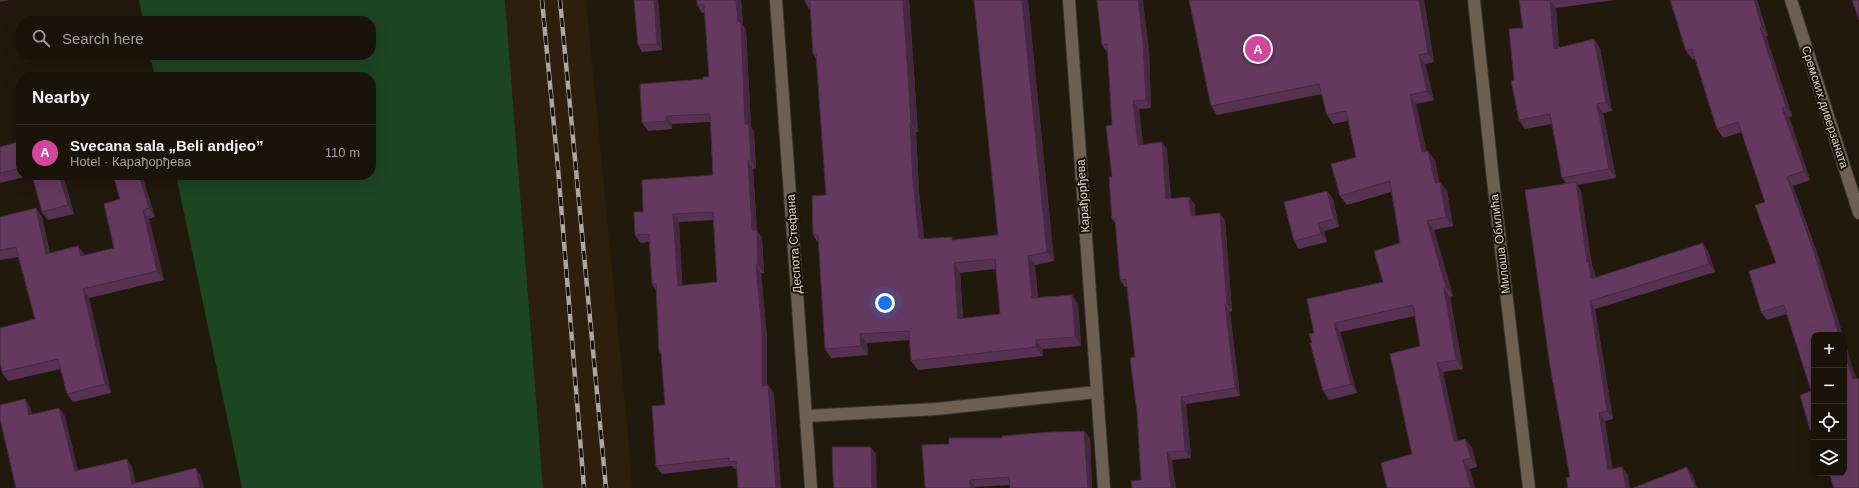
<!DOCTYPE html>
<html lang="en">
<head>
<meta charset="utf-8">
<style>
	:root { --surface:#1a130a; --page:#272018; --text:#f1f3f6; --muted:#9f9e9c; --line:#38322b; --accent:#7c3aed }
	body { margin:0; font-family:Arial,sans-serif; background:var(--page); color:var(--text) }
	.controls { position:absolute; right:12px; bottom:12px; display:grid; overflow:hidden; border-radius:8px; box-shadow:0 4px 16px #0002 }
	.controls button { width:36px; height:36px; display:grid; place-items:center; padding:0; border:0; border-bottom:1px solid var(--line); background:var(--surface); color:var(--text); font:20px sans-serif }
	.you { position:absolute; left:885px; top:303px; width:14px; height:14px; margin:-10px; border:3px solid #fff; border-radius:50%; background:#1a73e8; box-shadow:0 0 0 6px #1a73e833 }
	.badge { display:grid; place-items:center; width:26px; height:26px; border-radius:50%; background:var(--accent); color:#fff; font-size:13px; font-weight:700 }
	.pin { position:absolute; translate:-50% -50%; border:2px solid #fff; box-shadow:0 1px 4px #0006 }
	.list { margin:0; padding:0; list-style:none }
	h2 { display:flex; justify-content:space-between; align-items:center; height:52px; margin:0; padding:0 16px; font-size:17px }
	h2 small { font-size:13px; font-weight:400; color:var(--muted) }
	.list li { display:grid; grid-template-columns:26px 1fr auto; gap:12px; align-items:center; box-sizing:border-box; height:56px; padding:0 16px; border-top:1px solid var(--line) }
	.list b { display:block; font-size:15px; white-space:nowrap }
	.list p { margin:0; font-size:13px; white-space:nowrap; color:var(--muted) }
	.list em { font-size:13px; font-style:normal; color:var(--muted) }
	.icon { flex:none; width:22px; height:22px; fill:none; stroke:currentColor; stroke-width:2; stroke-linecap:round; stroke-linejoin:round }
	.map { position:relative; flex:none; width:1859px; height:488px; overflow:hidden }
	.search { position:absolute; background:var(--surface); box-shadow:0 4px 16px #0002; left:16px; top:16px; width:360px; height:44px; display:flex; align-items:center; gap:10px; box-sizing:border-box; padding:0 14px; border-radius:16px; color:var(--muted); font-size:15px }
	.panel { position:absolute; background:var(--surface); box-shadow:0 4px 16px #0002; left:16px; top:72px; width:360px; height:108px; border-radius:16px }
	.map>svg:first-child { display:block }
	.built { fill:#2c1f0c }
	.green { fill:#1c4522 }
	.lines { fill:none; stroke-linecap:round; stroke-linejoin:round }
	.minor-casing { stroke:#39332d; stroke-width:14 }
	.tertiary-casing { stroke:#39332d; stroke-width:14 }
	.minor { stroke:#6b6051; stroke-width:12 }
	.tertiary { stroke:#6b6051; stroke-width:12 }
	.rail-casing { stroke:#ada69d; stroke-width:4.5 }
	.rail { stroke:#191005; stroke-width:3; stroke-dasharray:9; stroke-linecap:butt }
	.wall { fill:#573152; fill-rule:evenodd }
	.shaded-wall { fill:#472842 }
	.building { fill:#65395f; stroke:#472842; fill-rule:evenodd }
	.labels { text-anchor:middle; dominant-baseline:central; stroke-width:4; stroke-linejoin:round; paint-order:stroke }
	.street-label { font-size:12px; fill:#dad4cc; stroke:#191005 }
</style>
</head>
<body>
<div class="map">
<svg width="1859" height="488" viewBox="0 0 1859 488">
	<rect width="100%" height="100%" fill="#22190d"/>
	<polygon class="built" points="505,0 586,0 627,424 632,488 543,488"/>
	<polygon class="green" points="139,0 505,0 543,488 242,488 176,175 371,175 371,77 155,77 150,55 371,55 371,21 143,21"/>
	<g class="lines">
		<defs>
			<g id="minor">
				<polyline points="776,0 811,488"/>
				<polyline points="1069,0 1104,488"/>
				<polyline points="1791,0 1859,213"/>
				<polyline points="807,416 936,409 1097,392"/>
			</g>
			<polyline id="tertiary" points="1474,0 1493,180 1529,488"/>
		</defs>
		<use href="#minor" class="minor-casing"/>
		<use href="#tertiary" class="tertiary-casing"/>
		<use href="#minor" class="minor"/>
		<use href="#tertiary" class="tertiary"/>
		<defs>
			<g id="rail">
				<polyline points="542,0 558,168 584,488"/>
				<polyline points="560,0 606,488"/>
			</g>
		</defs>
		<use href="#rail" class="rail-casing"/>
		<use href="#rail" class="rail"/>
	</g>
	<g class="wall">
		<polygon points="0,0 9,0 0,2"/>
		<polygon points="634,0 658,0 662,50 642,52 638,45"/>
		<path d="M697,0h44l2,25 3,5 5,97 3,5 2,36 -3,1 4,61 5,8 2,35h-3l6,64v48l7,8 -37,76h-2l-3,-3 -70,8 -6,-8 9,-61 -3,-49 -3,-4 -3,-62 -4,-6 -3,-42 -8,1 -6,-8 8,-23 70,-37 -3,-53 -38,2v5l-24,2 -6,-8 61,-44 6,-2 -4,-64h-3l-5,-8zM714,220l3,62 -35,3 -3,-63z"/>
		<path d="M909,0l9,132h-2l3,59 5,48 30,1 44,-5 -24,-235h54l26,261 -19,4 3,32 34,-2 6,9 3,42 -39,3 1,7 -125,14 -7,-9 -1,-21 -43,3 1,12 -37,3 -6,-9 -6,-105 -6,-9 13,-40 -10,-136 -3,-5 -3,-44 -5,-8zM996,269l4,45 -37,4 -3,-45z"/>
		<polygon points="1097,0 1149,49 1151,108 1139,109 1143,144 1167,149 1171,199 1189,197 1195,205 1195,215 1225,220 1232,311 1230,312 1240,396 1186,404 1191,458 1172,460 1141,480 1135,357 1127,287 1125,287 1120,280 1115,223 1112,219 1112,125 1108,52 1107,52 1102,45"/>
		<polygon points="1189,0 1424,0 1434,62 1425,64 1434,100 1416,104 1426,151 1435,160 1439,182 1447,191 1453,226 1434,230 1453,296 1450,297 1463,369 1443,372 1458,441 1472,448 1477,467 1470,469 1412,454 1420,346 1415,316 1340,332 1357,393 1329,400 1323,391 1312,343 1314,333 1383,282 1400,243 1391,192 1347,205 1340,196 1356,157 1348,121 1333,124 1327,115 1322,94 1217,115 1211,106"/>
		<polygon points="1519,0 1615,0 1556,8 1559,47 1600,48 1612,111 1603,113 1616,178 1577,185 1581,191 1592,266 1594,270 1596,278 1708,251 1715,272 1595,309 1613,419 1605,421 1612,469 1622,467 1628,475 1570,477 1567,184 1562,178 1552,124 1525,129 1519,120 1514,80 1523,28"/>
		<polygon points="1757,0 1768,36 1766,36 1792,116 1789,117 1810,180 1793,186 1820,261 1814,335 1814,436 1810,430 1811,391 1787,314 1767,320 1761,312 1776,263 1765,202 1742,132 1723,138 1717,129 1695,59 1692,59 1686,51"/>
		<polygon points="21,141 21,175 32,175 0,183 0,147"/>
		<polygon points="32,175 63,175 74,214 48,220 42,212"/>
		<polygon points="142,175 155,217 149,219 164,280 89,298 111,393 73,402 67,394 61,369 8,381 2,372 35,319 18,257 0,260 0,217 36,208 42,217 50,253 84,254 85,255 114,248 120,199"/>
		<polygon points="1327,191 1333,199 1339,227 1324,231 1327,242 1299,249 1294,241"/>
		<polygon points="1090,438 1092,488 1010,488 1010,485 975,487 975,488 925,488"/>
	</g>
	<g class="shaded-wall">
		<polygon points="654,0 658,0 662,50 657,44"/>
		<polygon points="736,0 741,0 743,25 746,30 751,127 754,132 756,168 751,161 745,124"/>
		<polygon points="903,0 909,0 918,132 911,123"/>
		<polygon points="1022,0 1028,0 1054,261 1047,252"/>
		<polygon points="1138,0 1143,0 1149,49 1151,108 1146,100"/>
		<polygon points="1419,0 1424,0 1434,62 1428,53"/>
		<polygon points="1550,0 1556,8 1560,58 1554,49"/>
		<polygon points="1754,0 1757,0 1768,36 1762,27"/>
		<polygon points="1760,28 1766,36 1792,116 1786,107"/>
		<polygon points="1594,39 1600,48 1612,111 1606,102"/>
		<polygon points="1419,55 1425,64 1434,100 1427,91"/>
		<polygon points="1410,95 1416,104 1429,161 1422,152"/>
		<polygon points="1133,101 1139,109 1144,152 1138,145"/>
		<polygon points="1597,104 1603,113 1616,178 1609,169"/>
		<polygon points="1782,108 1789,117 1810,180 1804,171"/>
		<polygon points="666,116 672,124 672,129 667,121"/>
		<polygon points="910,123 916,132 919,191 925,248 919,239 913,181"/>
		<polygon points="1162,142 1167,149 1171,207 1166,199"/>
		<polygon points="1428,151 1435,160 1441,192 1435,183"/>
		<polygon points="748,161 753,169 757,235 757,230 762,238 764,273 758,265 752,230"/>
		<polygon points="59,175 63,175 74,214 68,205"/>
		<polygon points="139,175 142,175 155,217 149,208"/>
		<polygon points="1787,177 1793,186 1820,261 1843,335 1839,335"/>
		<polygon points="1440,182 1447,191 1453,226 1446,217"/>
		<polygon points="1576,182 1581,191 1592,266 1594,270 1597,287 1591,279 1587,262"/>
		<polygon points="1327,191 1333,199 1339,227 1334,219"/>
		<polygon points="1189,197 1195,205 1196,223 1191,216"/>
		<polygon points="36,208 42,217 52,263 46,254"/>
		<polygon points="143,210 149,219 164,280 157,271"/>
		<polygon points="1220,213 1225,220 1232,311 1227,304"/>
		<polygon points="673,214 679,222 683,293 678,286"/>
		<polygon points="1427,221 1434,230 1453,296 1446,287"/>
		<polygon points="1318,223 1324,231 1327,242 1321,234"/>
		<polygon points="1703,243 1708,251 1715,272 1709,264"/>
		<polygon points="78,246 84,254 87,265 81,256"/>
		<polygon points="1028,256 1035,265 1038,307 1032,298"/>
		<polygon points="954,263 960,273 964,328 958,319"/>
		<polygon points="756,265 761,273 767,337 767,393 762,386"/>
		<polygon points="1444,288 1450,297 1463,369 1456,360"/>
		<polygon points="83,289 89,298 111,393 105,384"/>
		<polygon points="1072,295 1078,304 1081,346 1075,337"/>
		<polygon points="1590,301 1595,309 1613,419 1607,411"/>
		<polygon points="1225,304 1230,312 1240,396 1235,388"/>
		<polygon points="1334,323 1340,332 1357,393 1351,384"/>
		<polygon points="860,334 867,343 868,355 861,346"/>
		<polygon points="1844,339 1859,388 1853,379 1844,351"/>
		<polygon points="1036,340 1042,349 1043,356 1036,347"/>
		<polygon points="1437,363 1443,372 1460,451 1454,442"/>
		<polygon points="768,385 774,393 781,488 776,488"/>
		<polygon points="1181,397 1186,404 1191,458 1185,451"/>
		<polygon points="25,399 30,407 35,423 29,415"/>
		<polygon points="59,408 65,416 80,478 75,471"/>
		<polygon points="1599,413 1605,421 1614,478 1608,470"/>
		<polygon points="1084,431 1090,438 1092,488 1088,488"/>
		<polygon points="1465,439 1472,448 1477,467 1471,458"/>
		<polygon points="871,447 876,454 877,488 872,488"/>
		<polygon points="1167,452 1172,460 1176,488 1171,488"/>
		<polygon points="127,459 132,467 137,488 132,484"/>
		<polygon points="1463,460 1470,469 1475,488 1471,488"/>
		<polygon points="1622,467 1628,475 1630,488 1626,488"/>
		<polygon points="1687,467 1693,476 1697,488 1695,488"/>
		<polygon points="196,468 201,476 204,488 200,488"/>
		<polygon points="970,480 975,487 975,488 970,488"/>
	</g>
	<g class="building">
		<polygon points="634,0 654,0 657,44 638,45"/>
		<path d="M697,0h39l2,22h3l4,102h4l2,37h-3l4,69h5l1,35h-2l6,65v56l6,-1 8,103h-38l-2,-27 -7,1v-4l-73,8 -4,-60 13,-1 -4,-53h-2l-3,-68h-4l-3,-50 -14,1 -1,-23h9l-1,-32 71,-5 -3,-61 -44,2 1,5 -25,2 -2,-39 63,-5v-2h6l-5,-72h-7zM713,212l4,70 -39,4 -5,-72z"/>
		<path d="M805,0h98l8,123h-1l3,58 6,58 33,-2v3l46,-5 -24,-235h48l25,252 -19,4 4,42 40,-3 3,42 -39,3v7l-125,14 -2,-30 -49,3 1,12 -36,3 -7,-114h-5l-1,-39 14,-1 -10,-141h-3l-3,-52h-5zM995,259l5,55 -42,5 -4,-56z"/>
		<polygon points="1097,0 1138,0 1143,41 1146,100 1133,101 1138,145 1162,142 1166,199 1189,197 1191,216 1220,213 1227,304 1225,304 1235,388 1181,397 1185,451 1167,452 1171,488 1132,488 1131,481 1141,480 1137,412 1130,358 1135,357 1126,279 1120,280 1115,219 1112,219 1109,177 1112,177 1106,126 1112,125 1107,44 1102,45"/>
		<polygon points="1189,0 1419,0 1428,53 1419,55 1427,91 1410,95 1422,152 1428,151 1435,183 1440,182 1446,217 1427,221 1446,287 1444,288 1456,360 1437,363 1454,442 1465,439 1471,458 1463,460 1471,488 1387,488 1381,463 1412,454 1390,354 1420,346 1413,305 1334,323 1351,384 1323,391 1310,343 1312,343 1309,334 1314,333 1307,299 1383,282 1374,251 1400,243 1390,181 1340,196 1331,164 1356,157 1346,111 1327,115 1319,84 1211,106"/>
		<polygon points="1519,0 1550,0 1554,49 1594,39 1606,102 1597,104 1609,169 1562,178 1550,114 1519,120 1511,81 1514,80 1509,29 1523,28"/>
		<polygon points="1670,0 1754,0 1762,27 1760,28 1786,107 1782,108 1804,171 1787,177 1814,252 1839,335 1814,335 1814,429 1810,430 1800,395 1811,391 1784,305 1761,312 1749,271 1776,263 1755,205 1765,202 1738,122 1717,129 1692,49 1686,51"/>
		<polygon points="1852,0 1859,0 1859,20"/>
		<polygon points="21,141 21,168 0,173 0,147"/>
		<polygon points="32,175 59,175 68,205 42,212"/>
		<polygon points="113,175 139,175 149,208 143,210 157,271 83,289 105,384 67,394 58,359 2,372 0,362 0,328 35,319 16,247 0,250 0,217 36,208 46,254 78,246 81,256 114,248 104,204 120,199"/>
		<polygon points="1576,182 1587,262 1589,262 1591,279 1703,243 1709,264 1590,301 1607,411 1599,413 1608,470 1622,467 1626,488 1568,488 1566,478 1570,477 1550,366 1525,190"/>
		<polygon points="1327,191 1334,219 1318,223 1321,234 1294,241 1284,202"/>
		<polygon points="1844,351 1853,379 1858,378 1859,380 1859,488 1834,488 1829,473 1844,473"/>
		<polygon points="25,399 29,415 59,408 75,471 127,459 132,484 196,468 200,488 16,488 0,419 0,405"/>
		<polygon points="1084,431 1088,488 1010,488 1009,477 970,480 970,488 925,488 922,445 949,444 949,438 1002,438 1002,436 1050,432"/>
		<polygon points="832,447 871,447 872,488 834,488 833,478"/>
		<polygon points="1687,467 1695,488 1633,488"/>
	</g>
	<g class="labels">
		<g class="street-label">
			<text transform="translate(1825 107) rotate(72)">Сремских диверзаната</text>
			<text transform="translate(1083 196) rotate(-94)">Карађорђева</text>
			<text transform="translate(794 244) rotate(-94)">Деспота Стефана</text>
			<text transform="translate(1500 244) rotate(-97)">Милоша Обилића</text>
		</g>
	</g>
</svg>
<div class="controls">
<button>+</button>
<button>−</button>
<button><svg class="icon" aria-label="locate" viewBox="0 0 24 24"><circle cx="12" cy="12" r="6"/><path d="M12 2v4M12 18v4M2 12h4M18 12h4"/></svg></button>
<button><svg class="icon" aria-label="layers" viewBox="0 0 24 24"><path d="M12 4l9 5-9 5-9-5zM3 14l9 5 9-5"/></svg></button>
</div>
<div class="you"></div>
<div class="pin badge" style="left:1258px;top:49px;background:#d1479c">A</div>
<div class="search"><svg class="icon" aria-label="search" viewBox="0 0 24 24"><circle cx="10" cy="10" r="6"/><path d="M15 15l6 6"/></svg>Search here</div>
<section class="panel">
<h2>Nearby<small></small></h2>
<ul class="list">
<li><span class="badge" style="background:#d1479c">A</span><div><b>Svecana sala „Beli andjeo”</b><p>Hotel · Карађорђева</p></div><em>110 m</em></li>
</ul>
</section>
</div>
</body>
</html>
